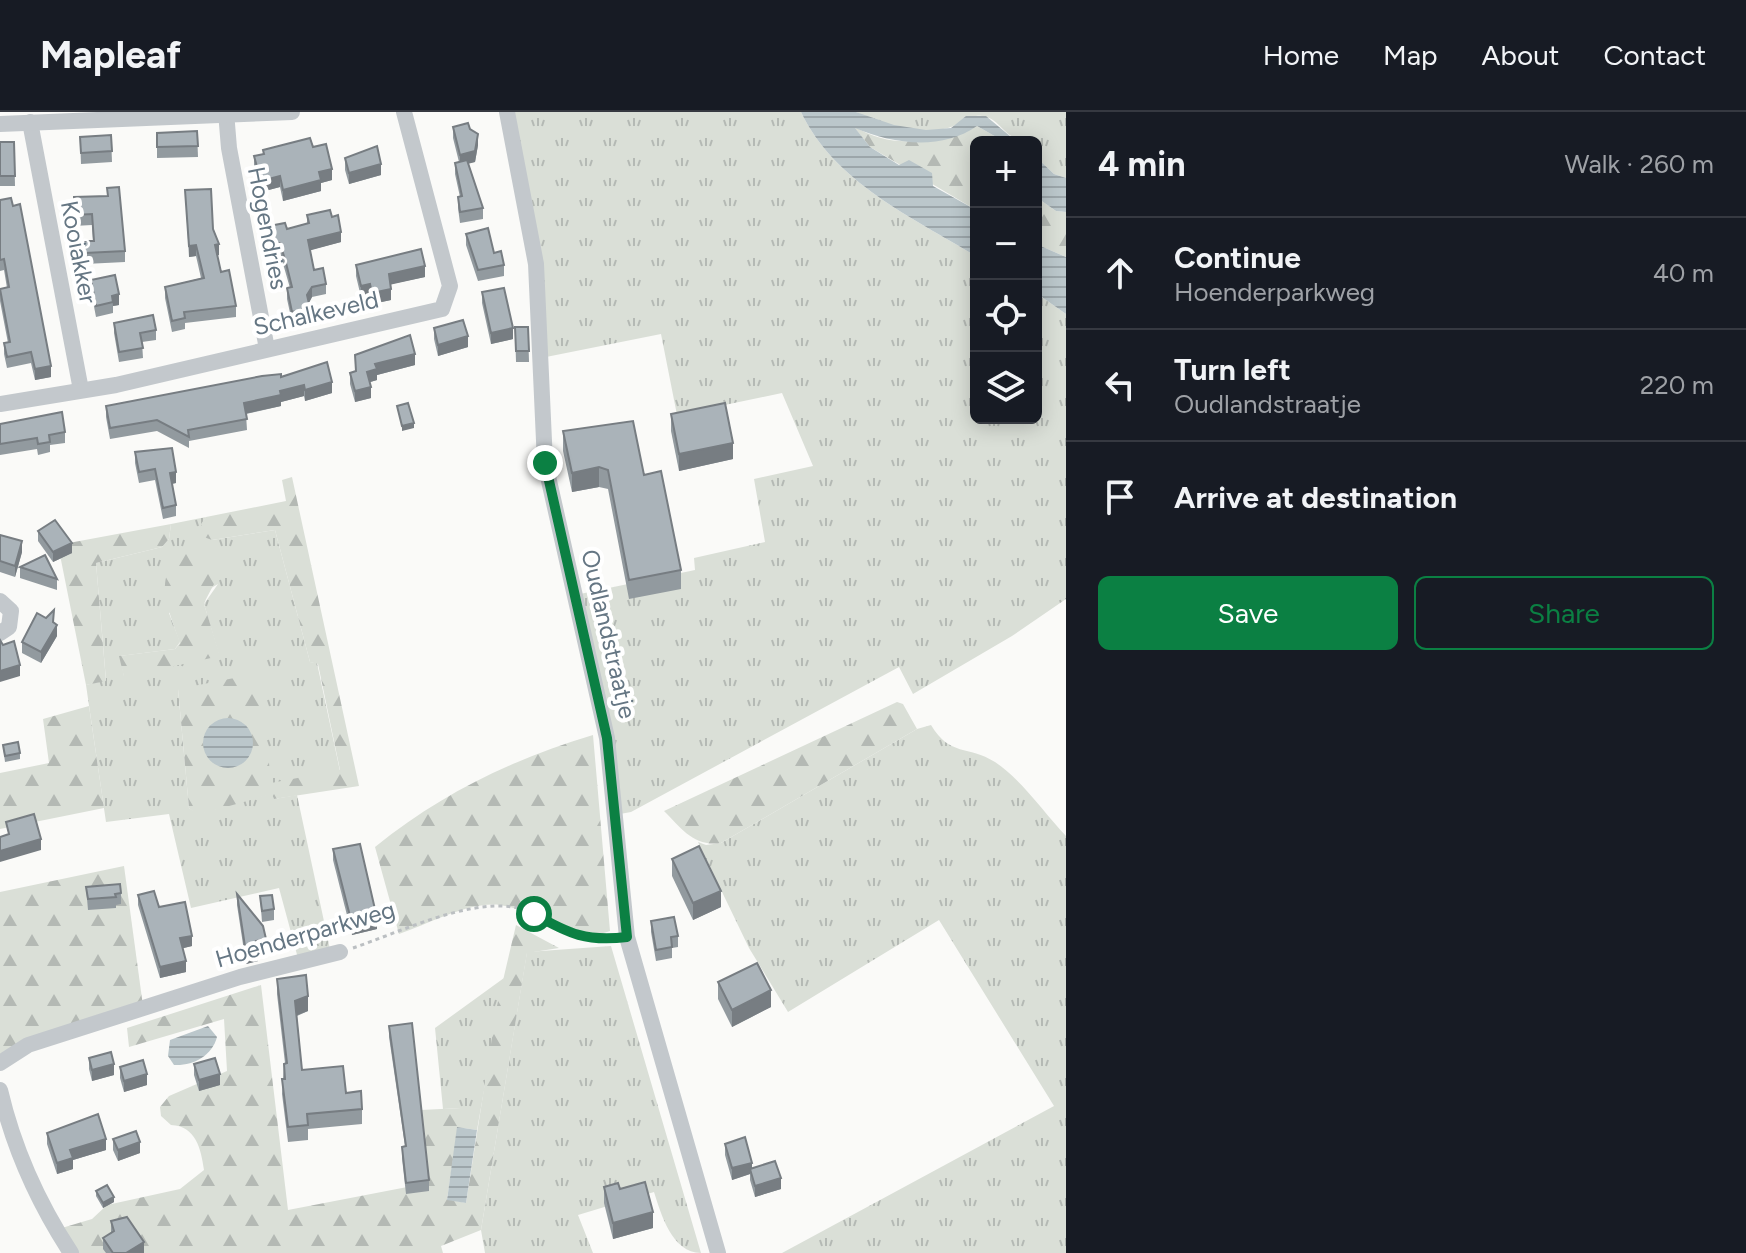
<!DOCTYPE html>
<html lang="en">
<head>
<meta charset="utf-8">
<style>
	:root { --surface:#171b24; --page:#20242c; --text:#f1f3f6; --muted:#9ea1a6; --line:#363941; --accent:#0b8043 }
	body { margin:0; font-family:Figtree,sans-serif; background:var(--page); color:var(--text) }
	.controls { position:absolute; right:24px; top:24px; display:grid; overflow:hidden; border-radius:12px; box-shadow:0 4px 20px #0003 }
	.controls button { width:72px; height:72px; display:grid; place-items:center; padding:0; border:0; border-bottom:2px solid var(--line); background:var(--surface); color:var(--text); font:40px sans-serif }
	.stop { position:absolute; width:24px; height:24px; margin:-18px; border:6px solid #0b8043; border-radius:50%; background:#fff }
	.stop.end { background:#0b8043; border-color:#fff; box-shadow:0 2px 8px #0008 }
	.list { margin:0; padding:0; list-style:none }
	h2 { display:flex; justify-content:space-between; align-items:center; height:104px; margin:0; padding:0 32px; font-size:34px }
	h2 small { font-size:26px; font-weight:400; color:var(--muted) }
	.list li { display:grid; grid-template-columns:52px 1fr auto; gap:24px; align-items:center; box-sizing:border-box; height:112px; padding:0 32px; border-top:2px solid var(--line) }
	.list b { display:block; font-size:30px; white-space:nowrap }
	.list p { margin:0; font-size:26px; white-space:nowrap; color:var(--muted) }
	.list em { font-size:26px; font-style:normal; color:var(--muted) }
	.actions { display:flex; gap:16px; padding:24px 32px }
	.actions a { flex:1; padding:18px 0; border:2px solid var(--accent); border-radius:12px; text-align:center; font-size:28px; color:var(--accent) }
	.actions .main { background:var(--accent); color:#fff }
	.icon { flex:none; width:44px; height:44px; fill:none; stroke:currentColor; stroke-width:2; stroke-linecap:round; stroke-linejoin:round }
	.map { position:relative; flex:none; width:1066px; height:1141px; overflow:hidden }
	header { display:flex; align-items:center; gap:48px; box-sizing:border-box; height:112px; padding:0 40px; background:var(--surface); border-bottom:2px solid var(--line) }
	header strong { font-size:38px }
	nav { display:flex; gap:44px; margin-inline-start:auto; font-size:28px }
	main { display:flex }
	aside { flex:1; background:var(--surface) }
	.map>svg:first-child { display:block }
	.grass { fill:url(#grass-tufts); fill-rule:evenodd }
	.forest { fill:url(#forest-firs) }
	.water { fill:url(#water-rules) }
	.lines { fill:none; stroke-linecap:round; stroke-linejoin:round }
	.path { stroke:#bbbfc2; stroke-width:3; stroke-dasharray:4 4; stroke-linecap:butt }
	.street { stroke:#c3c8cc; stroke-width:16 }
	.wall { fill:#929a9f }
	.shaded-wall { fill:#777d82 }
	.building { fill:#aab3b9; stroke:#777d82; stroke-width:2 }
	.route { stroke:#0b8043; stroke-width:10 }
	.labels { text-anchor:middle; dominant-baseline:central; stroke-width:8; stroke-linejoin:round; paint-order:stroke }
	.street-label { font-size:24px; fill:#657683; stroke:#fff }
</style>
</head>
<body>
<header>
<strong>Mapleaf</strong>
<nav><a>Home</a><a>Map</a><a>About</a><a>Contact</a></nav>
</header>
<main>
<div class="map">
<svg width="1066" height="1141" viewBox="0 0 1066 1141">
	<defs>
		<pattern id="grass-tufts" width="24" height="20" patternUnits="userSpaceOnUse" patternTransform="scale(2)"><rect width="24" height="20" fill="#dadfd7"/><path d="M3 7l-1-3M5 7V3M7 7l1-3M15 17l-1-3M17 17v-4M19 17l1-3" fill="none" stroke="#b4b9b4"/></pattern>
		<pattern id="forest-firs" width="22" height="20" patternUnits="userSpaceOnUse" patternTransform="scale(2)"><rect width="22" height="20" fill="#dadfd7"/><path d="M5 1l3.5 6h-7zM16 11l3.5 6h-7z" fill="#b4b9b4"/></pattern>
		<pattern id="water-rules" width="6" height="5" patternUnits="userSpaceOnUse" patternTransform="scale(2)"><rect width="6" height="5" fill="#bbc7cb"/><path d="M0 2.5h6" fill="none" stroke="#9ca6aa"/></pattern>
	</defs>
	<rect width="100%" height="100%" fill="#fafaf8"/>
	<g class="grass">
		<path d="M514,0h287c33,70 112,106 175,144v162h60v-125l30,21v285l-54,37 -99,58 -14,-27 -268,145 -11,2 -40,-220 115,-24 -1,-12 71,-16 -11,-63 59,-13 -31,-73 -105,22 -16,-81 -115,23z"/>
		<path d="M856,0h210v66l-12,-4 -18,-17v-15c-35,0 -32,-23 -54,-26 -16,-2 -20,8 -34,12 -28,7 -67,-3 -92,-16z"/>
		<path d="M206,405l-4,7 10,16 63,-10 35,132 7,1 23,108 -69,13 -93,-95 11,119 9,6 75,-21 1,6 23,-4 34,159 -32,8 -20,-74 -88,20 -22,-94 -63,8 -20,-137 20,-5 -10,-117 66,-16 7,-8 2,-15zM218,472l-14,20 15,51 -95,21 -4,-20 55,-7 5,-7 -11,-29z"/>
		<path d="M931,613c19,32 37,20 64,37 27,18 49,51 71,74v417h-284l272,-147 -115,-186 -151,92 -39,-64 -51,-106 8,3 15,-2 196,-114z"/>
		<path d="M611,834l90,307c-29,0 -40,-39 -47,-61l-76,23 15,38h-108l-4,-23 46,-278z"/>
		<polygon points="504,866 477,1018 457,1015 460,996 443,997 435,916"/>
	</g>
	<g class="forest">
		<path d="M853,14c44,26 79,14 124,0l28,16h-29v68l-106,-63z"/>
		<polygon points="1036,85 1056,99 1066,100 1066,145 1036,132"/>
		<polygon points="292,365 359,674 274,687 272,682 197,703 189,696 178,577 260,561 271,671 340,658 318,552 310,550 275,418 212,428 204,425 201,412 206,405 286,389 282,368"/>
		<polygon points="171,412 169,427 162,435 96,451 106,569 86,573 58,433"/>
		<path d="M201,434c30,23 14,32 3,58l16,52 -96,21 -5,-21 56,-7 5,-6c-15,-44 -32,-76 21,-97z"/>
		<path d="M897,590l6,2 14,25 -196,114c-27,4 -39,-14 -57,-32z"/>
		<polygon points="89,594 104,696 0,717 0,661 49,651 43,607"/>
		<path d="M593,623l17,196c-54,19 -67,-20 -110,-26 -31,-4 -71,19 -101,29l-24,-87c67,-54 136,-87 218,-112z"/>
		<polygon points="124,754 143,894 0,942 0,780"/>
		<path d="M516,813l43,23 -32,5 -46,277 -40,16 2,7h-373l-15,-23 37,-11 15,-14 73,-16 24,-19c-3,-21 -8,-44 -33,-45l-10,-9 -1,-9 9,-11 58,-25 -3,-52 -95,28 -2,-19 134,-43 27,225 140,-27 -7,-73 40,-2 -14,91 19,4 31,-197z"/>
	</g>
	<g class="water">
		<path d="M801,0h55l38,13 32,5 25,-2 15,-12h20l31,26h-12l-28,-16c-35,25 -85,18 -122,2l15,19 29,18 10,-5 23,13 1,13 43,24v46c-63,-38 -142,-74 -175,-144z"/>
		<polygon points="1036,45 1054,62 1066,66 1066,100 1056,99 1036,85"/>
		<polygon points="1036,132 1066,145 1066,202 1036,181"/>
		<circle cx="228" cy="631" r="25"/>
		<path d="M208,914l9,11c-5,19 -24,29 -43,28l-6,-9 2,-16z"/>
		<polygon points="457,1015 477,1018 466,1091 447,1088"/>
	</g>
	<g class="lines">
		<path class="path" d="M353,836c47,-16 112,-48 160,-41 36,5 59,37 98,32"/>
		<g class="street">
			<polyline points="226,0 229,36 267,237"/>
			<polyline points="507,0 536,152 545,351 607,626 627,825 718,1141"/>
			<polyline points="30,10 81,278"/>
			<polyline points="0,12 292,0"/>
			<polyline points="0,292 116,273 442,197 450,174 404,0"/>
			<polyline points="0,489 11,499 9,515 0,521"/>
			<polyline points="0,951 28,933 240,865 340,840"/>
			<path d="M0,978c14,60 37,111 71,163"/>
		</g>
	</g>
	<g class="wall">
		<polygon points="453,15 470,17 478,33 475,50 468,51 483,96 483,107 460,111 458,96 458,85 460,85 455,62 455,51 459,50 453,26"/>
		<polygon points="197,19 198,45 157,46 157,21"/>
		<polygon points="111,23 112,50 81,52 80,25"/>
		<polygon points="0,30 14,30 15,74 0,74"/>
		<polygon points="313,35 332,68 321,71 321,79 283,89 280,75 261,80 254,55 254,44 263,42 263,38"/>
		<polygon points="345,46 381,63 349,72 345,58"/>
		<polygon points="185,78 213,117 219,143 217,143 221,160 236,194 236,205 185,211 185,217 172,220 165,186 165,175 201,166 196,144 189,145"/>
		<polygon points="108,84 125,139 125,150 85,152 84,129 93,129 92,113 74,114 74,85"/>
		<polygon points="0,88 51,265 35,268 31,251 7,256 4,242 4,231 8,231 0,189 0,177 7,176 4,158 0,159"/>
		<polygon points="307,103 332,105 341,130 310,138 314,158 326,172 326,182 312,185 309,191 310,206 292,210 287,187 287,176 290,176 280,141 273,143 269,125 269,114 287,117 307,112"/>
		<polygon points="466,122 494,141 504,153 504,164 478,169 466,133"/>
		<polygon points="356,153 425,165 391,172 391,188 372,192 370,183 361,185 356,164"/>
		<polygon points="91,168 119,193 113,194 113,201 96,205 91,179"/>
		<polygon points="482,180 513,227 491,232 482,191"/>
		<polygon points="114,211 156,218 156,228 142,230 143,246 119,250 114,221"/>
		<polygon points="515,215 528,215 529,250 516,250"/>
		<polygon points="434,216 468,235 438,244 434,227"/>
		<polygon points="355,243 415,253 377,263 377,268 370,270 371,286 355,290 350,272 350,261 355,260"/>
		<polygon points="281,265 332,281 305,289 304,284 281,290 281,294 246,302 247,318 189,329 189,336 157,319 110,327 106,305 106,294"/>
		<polygon points="671,302 733,347 679,359 671,319"/>
		<polygon points="0,312 65,320 65,331 50,333 50,340 38,343 37,337 0,343"/>
		<polygon points="563,319 644,363 681,458 681,477 629,487 608,377 599,375 572,380 563,339"/>
		<polygon points="135,340 176,371 172,372 176,393 176,404 163,407 155,368 139,371 135,351"/>
		<polygon points="38,419 72,441 53,450 38,429"/>
		<polygon points="0,423 22,440 15,465 0,460"/>
		<polygon points="20,455 57,467 57,478 20,466"/>
		<polygon points="54,511 57,524 41,551 22,541 22,530"/>
		<polygon points="3,633 20,641 20,647 5,650"/>
		<polygon points="333,737 377,817 352,823 333,748"/>
		<polygon points="672,747 721,795 693,808 672,764"/>
		<polygon points="86,775 121,781 121,792 116,793 116,796 88,798"/>
		<polygon points="237,782 266,827 266,838 258,839 258,849 246,852 237,793"/>
		<polygon points="138,783 159,795 192,834 183,836 186,860 160,866 138,793"/>
		<polygon points="260,784 274,797 274,808 262,810"/>
		<polygon points="651,809 678,824 678,835 672,836 672,846 656,849 651,820"/>
		<polygon points="277,867 308,899 297,904 302,958 346,981 362,997 362,1012 308,1017 308,1028 288,1030 282,982 284,952 285,951 277,882"/>
		<polygon points="718,870 771,895 732,915 718,887"/>
		<polygon points="389,914 429,1068 429,1079 406,1082 402,1046 402,1035 405,1034 389,925"/>
		<polygon points="89,946 114,963 92,969 89,957"/>
		<polygon points="194,952 220,973 199,979 194,963"/>
		<polygon points="120,955 147,973 124,980 120,966"/>
		<polygon points="47,1021 106,1038 73,1048 73,1057 57,1062 47,1032"/>
		<polygon points="113,1027 140,1041 118,1049 113,1038"/>
		<polygon points="725,1032 752,1056 781,1077 755,1085 750,1068 750,1062 732,1068 725,1043"/>
		<polygon points="604,1075 620,1077 653,1116 613,1127 604,1091"/>
		<polygon points="96,1079 114,1090 103,1096 96,1084"/>
		<polygon points="111,1109 144,1141 106,1141 103,1137 103,1126 111,1121"/>
	</g>
	<g class="shaded-wall">
		<polygon points="478,22 478,33 475,50 460,54 460,43"/>
		<polygon points="381,52 381,63 349,72 349,61"/>
		<polygon points="332,57 332,68 321,71 321,79 283,89 283,78 319,60"/>
		<polygon points="280,64 280,75 261,80 261,69"/>
		<polygon points="341,120 341,130 308,139 308,128"/>
		<polygon points="280,131 280,141 273,143 273,132"/>
		<polygon points="219,132 219,143 215,144 215,133"/>
		<polygon points="196,133 196,144 189,145 189,134"/>
		<polygon points="425,154 425,165 389,173 389,162"/>
		<polygon points="370,172 370,183 361,185 361,174"/>
		<polygon points="312,175 312,185 307,194 307,183"/>
		<polygon points="391,177 391,188 372,192 372,181"/>
		<polygon points="119,182 119,193 113,194 112,184"/>
		<polygon points="310,196 310,206 292,210 292,200"/>
		<polygon points="513,216 513,227 491,232 491,221"/>
		<polygon points="468,224 468,235 438,244 438,233"/>
		<polygon points="415,242 415,253 377,263 377,268 367,271 367,260 375,252"/>
		<polygon points="51,254 51,265 35,268 35,257"/>
		<polygon points="332,270 332,281 305,289 305,278"/>
		<polygon points="304,273 304,284 281,290 281,294 244,302 244,291 280,279"/>
		<polygon points="371,275 371,286 355,290 355,279"/>
		<polygon points="414,311 414,316 402,319 402,314"/>
		<polygon points="733,331 733,347 679,359 679,342"/>
		<polygon points="599,355 599,375 572,380 572,361"/>
		<polygon points="176,360 176,371 170,372 170,361"/>
		<polygon points="22,429 22,440 15,465 15,454"/>
		<polygon points="72,431 72,441 53,450 53,440"/>
		<polygon points="54,498 53,520 57,513 57,524 41,551 41,540"/>
		<polygon points="20,553 20,564 0,570 0,559"/>
		<polygon points="41,727 41,738 0,750 0,739"/>
		<polygon points="721,779 721,795 693,808 693,791"/>
		<polygon points="377,806 377,817 352,823 352,812"/>
		<polygon points="192,824 192,834 180,837 180,826"/>
		<polygon points="258,839 258,849 246,852 246,841"/>
		<polygon points="186,849 186,860 160,866 160,855"/>
		<polygon points="771,878 771,895 732,915 732,898"/>
		<polygon points="308,884 308,899 295,904 295,889"/>
		<polygon points="114,952 114,963 92,969 92,958"/>
		<polygon points="147,962 147,973 124,980 124,969"/>
		<polygon points="220,962 220,973 199,979 199,968"/>
		<polygon points="106,1027 106,1038 73,1048 73,1057 57,1062 57,1051 70,1038"/>
		<polygon points="140,1030 140,1041 118,1049 118,1038"/>
		<polygon points="752,1051 752,1062 750,1057 750,1062 732,1068 732,1056"/>
		<polygon points="781,1066 781,1077 755,1085 755,1074"/>
		<polygon points="114,1085 114,1090 103,1096 103,1091"/>
		<polygon points="653,1100 653,1116 613,1127 613,1111"/>
		<polygon points="144,1130 144,1141 126,1141"/>
	</g>
	<g class="building">
		<polygon points="468,11 470,17 478,22 475,39 460,43 453,15"/>
		<polygon points="197,19 198,34 157,35 157,21"/>
		<polygon points="111,23 112,39 81,41 80,25"/>
		<polygon points="310,26 313,35 326,32 332,57 319,60 321,68 283,78 280,64 261,69 254,44 264,42 263,38"/>
		<polygon points="0,30 14,30 15,64 0,64"/>
		<polygon points="377,34 381,52 349,61 345,46"/>
		<polygon points="467,48 483,96 460,100 458,85 462,84 455,51"/>
		<polygon points="119,75 125,139 85,141 84,129 94,129 92,102 74,103 74,85 108,84 107,76"/>
		<polygon points="211,77 213,117 219,132 215,133 221,160 229,158 236,194 184,200 185,206 172,209 165,175 204,166 196,133 189,134 185,78"/>
		<polygon points="11,86 13,94 20,92 51,254 35,257 31,240 7,245 4,231 10,230 0,177 9,175 4,147 0,148 0,88"/>
		<polygon points="330,98 332,105 338,103 341,120 308,128 314,158 323,156 326,172 312,175 307,183 310,196 292,200 287,176 292,175 286,151 280,131 273,132 269,114 285,111 287,117 309,111 307,103"/>
		<polygon points="488,116 494,141 501,139 504,153 478,158 466,122"/>
		<polygon points="421,137 425,154 389,162 391,177 372,181 370,172 361,174 356,153"/>
		<polygon points="115,163 119,182 112,184 113,190 96,194 91,168"/>
		<polygon points="504,176 513,216 491,221 482,180"/>
		<polygon points="153,203 156,218 140,221 143,236 119,240 114,211"/>
		<polygon points="463,208 468,224 438,233 434,216"/>
		<polygon points="515,215 528,215 529,239 516,239"/>
		<polygon points="410,223 415,242 375,252 377,257 367,260 371,275 355,279 350,261 356,259 355,243"/>
		<polygon points="327,250 332,270 305,278 304,273 280,279 281,283 244,291 247,307 188,318 189,325 157,308 110,316 106,294 262,264 281,262 281,265"/>
		<polygon points="408,291 414,311 402,314 397,294"/>
		<polygon points="725,291 733,331 679,342 671,302"/>
		<polygon points="62,300 65,320 49,323 50,330 38,332 37,326 0,332 0,312"/>
		<polygon points="633,309 644,363 661,359 681,458 629,468 608,358 599,355 572,361 563,319"/>
		<polygon points="172,336 176,360 170,361 176,393 163,396 155,357 139,360 135,340"/>
		<polygon points="55,408 72,431 53,440 38,419"/>
		<polygon points="0,423 22,429 15,454 0,449"/>
		<polygon points="45,443 57,467 20,455"/>
		<polygon points="54,498 53,510 57,513 41,540 22,530 37,501 46,506"/>
		<polygon points="0,528 3,533 14,529 20,553 0,559"/>
		<polygon points="18,630 20,641 5,644 3,633"/>
		<polygon points="34,702 41,727 0,739 0,725 9,722 6,710"/>
		<polygon points="360,732 377,806 352,812 333,737"/>
		<polygon points="699,734 721,779 693,791 672,747"/>
		<polygon points="120,772 121,781 115,782 116,785 88,787 86,775"/>
		<polygon points="154,779 159,795 185,790 192,824 180,826 186,849 160,855 138,783"/>
		<polygon points="237,782 263,814 266,827 256,829 258,839 246,841"/>
		<polygon points="272,783 274,797 262,799 260,784"/>
		<polygon points="674,805 678,824 671,825 672,835 656,838 651,809"/>
		<polygon points="757,851 771,878 732,898 718,870"/>
		<polygon points="306,863 308,884 295,889 302,958 343,954 346,981 361,979 362,997 307,1002 308,1013 288,1015 282,967 285,967 284,952 287,951 277,867"/>
		<polygon points="412,911 429,1068 406,1071 402,1035 406,1034 389,914"/>
		<polygon points="111,940 114,952 92,958 89,946"/>
		<polygon points="215,946 220,962 199,968 194,952"/>
		<polygon points="143,948 147,962 124,969 120,955"/>
		<polygon points="98,1002 106,1027 70,1038 73,1046 57,1051 47,1021"/>
		<polygon points="136,1019 140,1030 118,1038 113,1027"/>
		<polygon points="745,1025 752,1051 732,1056 725,1032"/>
		<polygon points="775,1049 781,1066 755,1074 750,1057"/>
		<polygon points="645,1070 653,1100 613,1111 604,1075 618,1071 620,1077"/>
		<polygon points="107,1073 114,1085 103,1091 96,1079"/>
		<polygon points="127,1105 144,1130 126,1141 113,1141 103,1126 114,1119 111,1109"/>
	</g>
	<g class="lines">
		<path class="route" d="M534,802c35,20 53,28 93,23l-20,-199 -62,-275"/>
	</g>
	<g class="labels">
		<g class="street-label">
			<text transform="translate(268 116) rotate(79)">Hogendries</text>
			<text transform="translate(79 140) rotate(79)">Kooiakker</text>
			<text transform="translate(316 201) rotate(-13)">Schalkeveld</text>
			<text transform="translate(609 522) rotate(77)">Oudlandstraatje</text>
			<text transform="translate(305 822) rotate(-16)">Hoenderparkweg</text>
		</g>
	</g>
</svg>
<div class="controls">
<button>+</button>
<button>−</button>
<button><svg class="icon" aria-label="locate" viewBox="0 0 24 24"><circle cx="12" cy="12" r="6"/><path d="M12 2v4M12 18v4M2 12h4M18 12h4"/></svg></button>
<button><svg class="icon" aria-label="layers" viewBox="0 0 24 24"><path d="M12 4l9 5-9 5-9-5zM3 14l9 5 9-5"/></svg></button>
</div>
<div class="stop" style="left:534px;top:802px"></div>
<div class="stop end" style="left:545px;top:351px"></div>
</div>
<aside>
<h2>4 min<small>Walk · 260 m</small></h2>
<ul class="list">
<li><svg class="icon" aria-label="ahead" viewBox="0 0 24 24"><path d="M12 20V5M6 11l6-6 6 6"/></svg><div><b>Continue</b><p>Hoenderparkweg</p></div><em>40 m</em></li>
<li><svg class="icon" aria-label="left" viewBox="0 0 24 24"><path d="M17 20v-9H6M10 6l-5 5 5 5"/></svg><div><b>Turn left</b><p>Oudlandstraatje</p></div><em>220 m</em></li>
<li><svg class="icon" aria-label="arrive" viewBox="0 0 24 24"><path d="M6 21V4h12l-3 4 3 4H6"/></svg><div><b>Arrive at destination</b></div></li>
</ul>
<div class="actions"><a class="main">Save</a><a>Share</a></div>
</aside>
</main>
</body>
</html>
